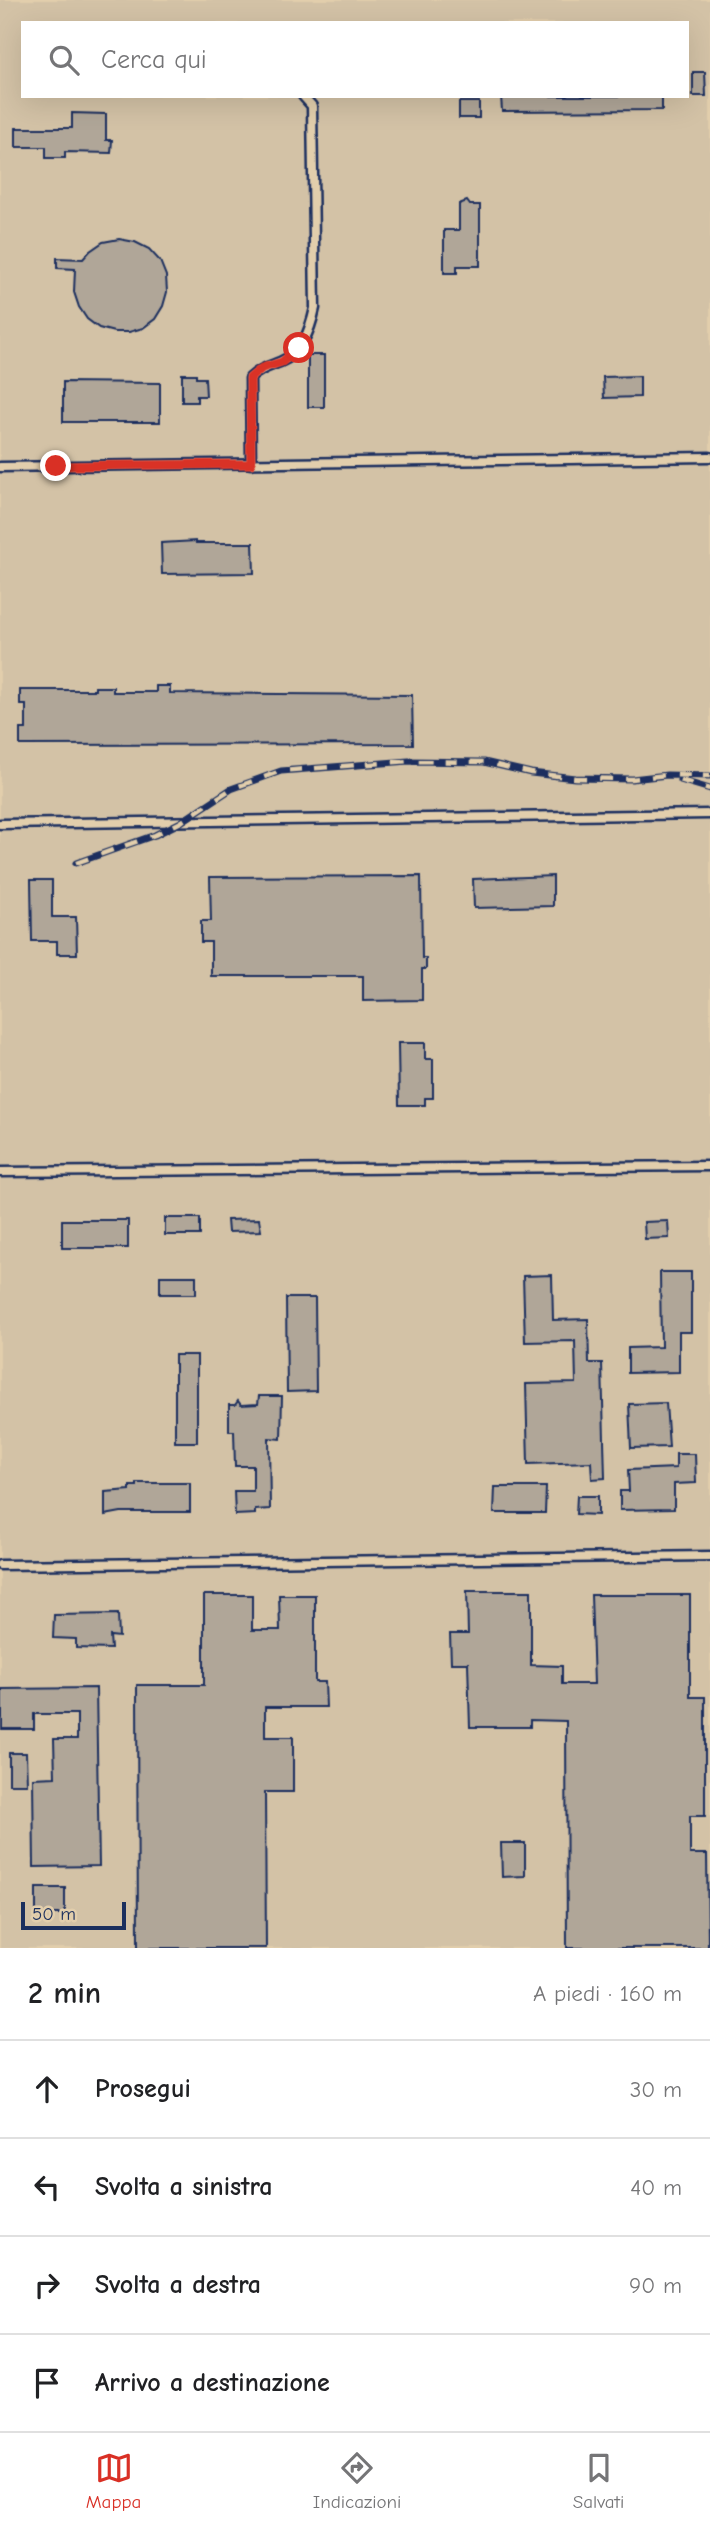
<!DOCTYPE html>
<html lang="it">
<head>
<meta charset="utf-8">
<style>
	:root { --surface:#fff; --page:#f6f6f6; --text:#202124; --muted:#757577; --line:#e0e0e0; --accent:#d93025 }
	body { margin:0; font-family:"Comic Neue",sans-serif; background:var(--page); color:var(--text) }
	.scale { position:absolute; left:21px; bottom:18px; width:105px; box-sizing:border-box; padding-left:7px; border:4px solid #1b2f5e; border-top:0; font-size:19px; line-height:24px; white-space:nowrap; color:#1b2f5e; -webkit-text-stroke:5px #e2ceac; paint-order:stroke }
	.stop { position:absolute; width:21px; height:21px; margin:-16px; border:5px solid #d93025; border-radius:50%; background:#fff }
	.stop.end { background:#d93025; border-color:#fff; box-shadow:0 2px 7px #0008 }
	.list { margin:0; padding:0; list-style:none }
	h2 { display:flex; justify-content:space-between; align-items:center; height:91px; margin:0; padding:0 28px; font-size:30px }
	h2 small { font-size:23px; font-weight:400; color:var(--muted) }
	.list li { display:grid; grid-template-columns:46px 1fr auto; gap:21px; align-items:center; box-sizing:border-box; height:98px; padding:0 28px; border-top:2px solid var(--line) }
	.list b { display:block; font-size:26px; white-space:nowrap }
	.list em { font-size:23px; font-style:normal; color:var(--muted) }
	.icon { flex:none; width:38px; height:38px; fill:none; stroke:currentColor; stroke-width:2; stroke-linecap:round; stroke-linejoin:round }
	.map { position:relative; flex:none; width:710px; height:1948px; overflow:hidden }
	.search { position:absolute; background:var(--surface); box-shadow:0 7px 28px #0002; left:21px; right:21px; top:21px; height:77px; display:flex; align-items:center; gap:18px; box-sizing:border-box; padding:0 24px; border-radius:0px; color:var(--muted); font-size:26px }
	.sheet { height:483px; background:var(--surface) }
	nav { display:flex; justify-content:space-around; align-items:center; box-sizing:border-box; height:98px; border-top:2px solid var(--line); background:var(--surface); font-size:19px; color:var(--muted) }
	nav a { display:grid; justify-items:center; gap:4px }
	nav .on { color:var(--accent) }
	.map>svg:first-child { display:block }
	.built { fill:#d3c2a6; fill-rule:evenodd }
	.building { fill:#b0a698; stroke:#1b2f5e; stroke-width:2 }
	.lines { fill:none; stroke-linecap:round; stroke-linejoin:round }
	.lane-casing { stroke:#1b2f5e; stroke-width:13 }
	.lane { stroke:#e2ceac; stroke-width:8 }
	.rail-casing { stroke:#1b2f5e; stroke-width:7 }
	.rail { stroke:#e2ceac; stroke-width:4.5; stroke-dasharray:13; stroke-linecap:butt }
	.route { stroke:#d93025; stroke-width:9 }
</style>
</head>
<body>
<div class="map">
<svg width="710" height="1948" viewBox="0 0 710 1948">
	<rect width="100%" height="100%" fill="#e2ceac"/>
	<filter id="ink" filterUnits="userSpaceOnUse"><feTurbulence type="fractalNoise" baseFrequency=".0143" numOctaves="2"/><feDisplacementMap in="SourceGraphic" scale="14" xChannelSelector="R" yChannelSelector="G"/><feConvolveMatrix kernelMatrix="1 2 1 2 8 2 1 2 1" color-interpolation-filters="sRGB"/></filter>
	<g filter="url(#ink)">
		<path class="built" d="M0,0h710v1948h-710zM23,23h664v73h-664z"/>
		<g class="building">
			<polygon points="693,72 705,72 706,96 693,96"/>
			<polygon points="501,96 662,96 662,110 502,111"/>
			<rect x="459" y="102" width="20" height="16"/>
			<polygon points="72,113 106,114 106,140 112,140 111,153 65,152 65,158 46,158 46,147 16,147 16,128 72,128"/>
			<polygon points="467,201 470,205 480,205 480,266 457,266 457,273 444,273 444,230 459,230 459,204"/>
			<polygon points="119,239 135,242 149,249 160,261 166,276 167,292 163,306 155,319 143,328 129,332 114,332 99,328 87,319 79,307 74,292 75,269 57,268 57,258 83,259 90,251 103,242"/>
			<rect x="308" y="355" width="16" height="52"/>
			<polygon points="182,374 196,374 196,378 205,378 206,396 197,396 197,402 182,402"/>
			<polygon points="640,376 640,397 604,398 603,377"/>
			<polygon points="63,382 160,383 160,422 63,422"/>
			<polygon points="196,541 196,543 253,543 254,573 162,574 161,543"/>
			<polygon points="156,686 170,686 170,693 412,695 413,744 20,745 20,729 26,729 26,705 20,705 20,690 95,690 95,687 113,687 113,692 156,692"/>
			<polygon points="421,876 422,958 426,958 426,969 422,969 422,1000 363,1001 363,976 211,976 211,942 201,942 201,921 211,921 210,877"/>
			<polygon points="553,876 553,906 474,908 473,879"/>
			<polygon points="31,880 52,880 52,917 76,917 77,954 57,954 57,941 32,941"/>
			<polygon points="398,1043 425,1043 425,1059 433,1059 433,1098 425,1098 425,1105 399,1105"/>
			<rect x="165" y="1218" width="35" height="17"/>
			<polygon points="259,1219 261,1231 228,1232 227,1220"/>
			<rect x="62" y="1220" width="66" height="28"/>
			<polygon points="668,1221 669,1238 645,1239 644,1222"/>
			<polygon points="660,1272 691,1272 691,1332 679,1332 679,1372 628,1373 628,1348 661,1347"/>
			<polygon points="552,1275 553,1320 588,1319 589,1363 602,1363 605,1478 592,1479 591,1462 528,1464 526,1384 576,1383 575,1341 525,1342 523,1276"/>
			<rect x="160" y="1276" width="36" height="18"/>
			<polygon points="286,1298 315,1298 316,1391 287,1392"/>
			<rect x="175" y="1355" width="22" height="87"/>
			<polygon points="259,1396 282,1396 281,1439 269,1438 270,1509 255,1510 255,1514 235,1515 234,1491 253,1491 253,1466 235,1466 234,1431 229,1431 229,1405 235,1405 238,1401 241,1405 258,1404"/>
			<polygon points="666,1403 669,1447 631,1448 629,1404"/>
			<polygon points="676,1454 695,1454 696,1483 674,1484 674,1509 620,1510 620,1491 629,1491 628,1470 676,1468"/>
			<polygon points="137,1483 190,1483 190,1512 121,1512 105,1515 105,1492 130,1490 130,1486 137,1486"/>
			<polygon points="495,1487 546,1487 545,1513 494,1513"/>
			<polygon points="577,1496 598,1496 598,1515 576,1514"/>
			<polygon points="467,1591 531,1591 531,1665 562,1666 562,1684 594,1684 591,1595 690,1595 690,1697 705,1697 705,1816 690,1816 690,1854 707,1854 708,1948 567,1948 566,1721 530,1720 530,1727 470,1727 468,1663 451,1663 450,1634 468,1634"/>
			<polygon points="204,1595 252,1595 252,1630 280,1630 279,1595 315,1595 315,1682 325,1682 326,1707 265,1707 265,1737 293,1737 293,1792 265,1792 266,1948 138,1948 137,1685 204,1685"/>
			<polygon points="118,1614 119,1637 110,1636 111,1649 76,1648 76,1639 53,1638 54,1615"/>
			<polygon points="96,1688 99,1866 34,1867 33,1778 55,1777 54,1739 77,1739 77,1714 34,1714 34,1729 2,1729 2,1689"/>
			<polygon points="9,1753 26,1753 27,1784 9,1784"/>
			<polygon points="501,1843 525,1843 525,1876 502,1877"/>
			<rect x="36" y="1888" width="29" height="26"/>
		</g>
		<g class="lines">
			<defs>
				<g id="lane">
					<path d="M251,464l-1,-86c10,-9 18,-11 30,-16 22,-9 30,-31 35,-54l-3,-202 -9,-10"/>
					<polyline points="0,467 710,457"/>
					<polyline points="0,824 710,814"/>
					<polyline points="0,1172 710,1166"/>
					<polyline points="0,1565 710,1556"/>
				</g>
			</defs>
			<use href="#lane" class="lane-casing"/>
			<use href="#lane" class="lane"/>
			<defs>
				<g id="rail">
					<polyline points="680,780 710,789"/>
					<polyline points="76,863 155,835 181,822 231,789 281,771 409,761 484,762 531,773 575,778 632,779 667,775 710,776"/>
				</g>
			</defs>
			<use href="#rail" class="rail-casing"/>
			<use href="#rail" class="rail"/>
		</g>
	</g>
	<g class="lines" filter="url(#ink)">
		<polyline class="route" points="56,466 251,464 250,378 262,368 282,362 299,348"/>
	</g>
</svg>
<div class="scale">50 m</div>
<div class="stop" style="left:299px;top:348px"></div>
<div class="stop end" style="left:56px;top:466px"></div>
<div class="search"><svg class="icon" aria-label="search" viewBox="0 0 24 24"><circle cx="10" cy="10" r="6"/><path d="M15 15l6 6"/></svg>Cerca qui</div>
</div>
<section class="sheet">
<h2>2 min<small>A piedi · 160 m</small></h2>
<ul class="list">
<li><svg class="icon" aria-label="ahead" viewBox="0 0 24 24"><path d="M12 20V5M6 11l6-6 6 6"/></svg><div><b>Prosegui</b></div><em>30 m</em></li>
<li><svg class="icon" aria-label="left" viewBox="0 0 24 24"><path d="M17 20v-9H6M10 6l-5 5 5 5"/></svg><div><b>Svolta a sinistra</b></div><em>40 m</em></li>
<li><svg class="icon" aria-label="right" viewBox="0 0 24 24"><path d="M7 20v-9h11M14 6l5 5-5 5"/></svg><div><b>Svolta a destra</b></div><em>90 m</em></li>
<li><svg class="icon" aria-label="arrive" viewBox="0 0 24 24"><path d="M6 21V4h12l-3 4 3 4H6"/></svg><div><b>Arrivo a destinazione</b></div></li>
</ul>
</section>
<nav>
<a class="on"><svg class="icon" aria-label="map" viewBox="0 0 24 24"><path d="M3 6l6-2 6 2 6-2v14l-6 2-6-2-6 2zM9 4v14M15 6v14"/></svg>Mappa</a>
<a><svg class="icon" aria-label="directions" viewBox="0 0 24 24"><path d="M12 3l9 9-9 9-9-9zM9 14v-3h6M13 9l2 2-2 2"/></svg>Indicazioni</a>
<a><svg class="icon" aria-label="saved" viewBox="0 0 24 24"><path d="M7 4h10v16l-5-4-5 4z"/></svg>Salvati</a>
</nav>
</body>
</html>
